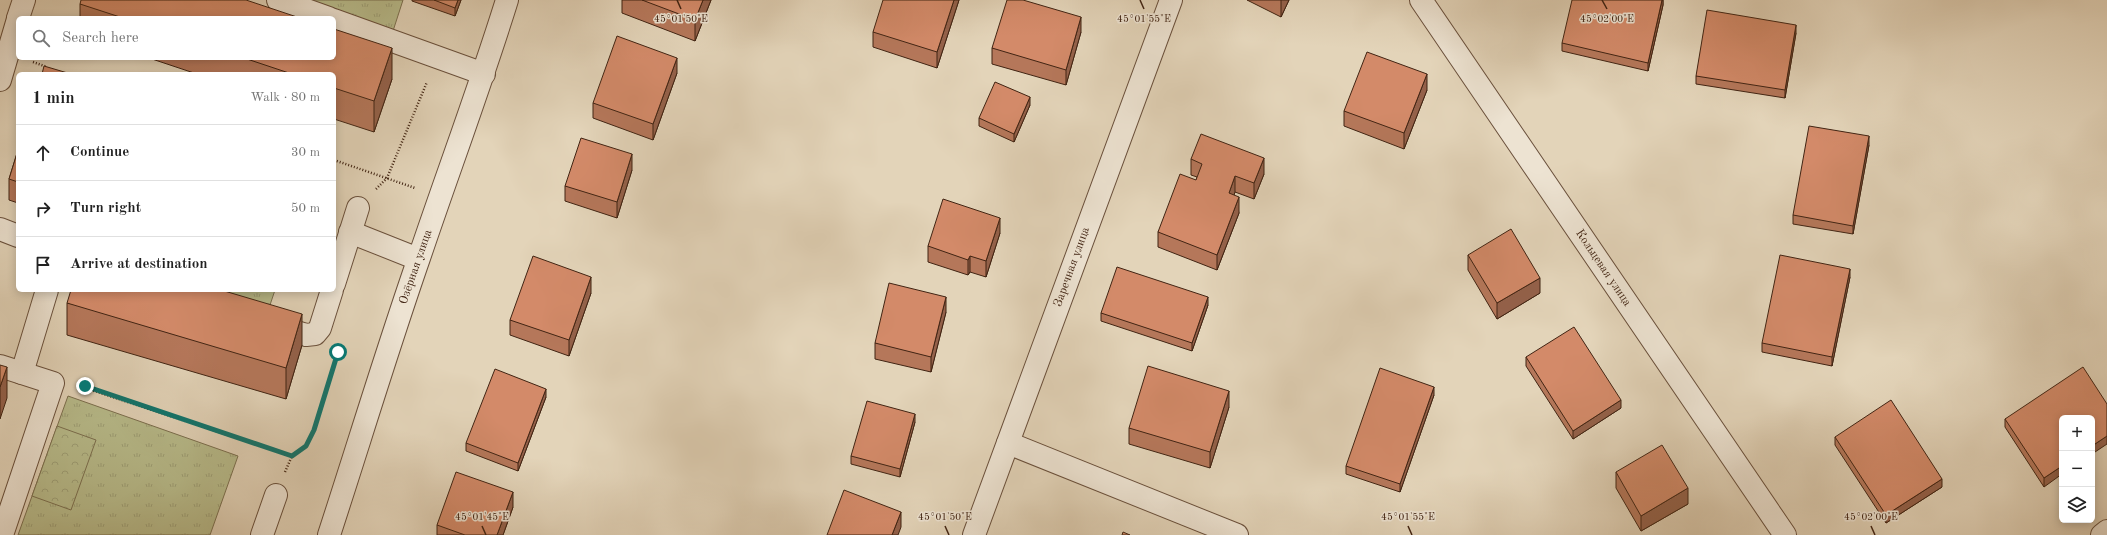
<!DOCTYPE html>
<html lang="en">
<head>
<meta charset="utf-8">
<style>
	:root { --surface:#fff; --page:#f6f6f6; --text:#222; --muted:#767676; --line:#e0e0e0 }
	body { margin:0; font-family:"Old Standard TT",serif; background:var(--page); color:var(--text) }
	.controls { position:absolute; right:12px; bottom:12px; display:grid; overflow:hidden; border-radius:6px; box-shadow:0 2px 10px #0003 }
	.controls button { width:36px; height:36px; display:grid; place-items:center; padding:0; border:0; border-bottom:1px solid var(--line); background:var(--surface); color:var(--text); font:20px sans-serif }
	.stop { position:absolute; width:12px; height:12px; margin:-9px; border:3px solid #0f766e; border-radius:50%; background:#fff }
	.stop.end { background:#0f766e; border-color:#fff; box-shadow:0 1px 4px #0008 }
	.list { margin:0; padding:0; list-style:none }
	h2 { display:flex; justify-content:space-between; align-items:center; height:52px; margin:0; padding:0 16px; font-size:17px }
	h2 small { font-size:13px; font-weight:400; color:var(--muted) }
	.list li { display:grid; grid-template-columns:26px 1fr auto; gap:12px; align-items:center; box-sizing:border-box; height:56px; padding:0 16px; border-top:1px solid var(--line) }
	.list b { display:block; font-size:15px; white-space:nowrap }
	.list em { font-size:13px; font-style:normal; color:var(--muted) }
	.icon { flex:none; width:22px; height:22px; fill:none; stroke:currentColor; stroke-width:2; stroke-linecap:round; stroke-linejoin:round }
	.map { position:relative; flex:none; width:2107px; height:535px; overflow:hidden }
	.search { position:absolute; background:var(--surface); box-shadow:0 2px 10px #0003; left:16px; top:16px; width:320px; height:44px; display:flex; align-items:center; gap:10px; box-sizing:border-box; padding:0 14px; border-radius:6px; color:var(--muted); font-size:15px }
	.panel { position:absolute; background:var(--surface); box-shadow:0 2px 10px #0003; left:16px; top:72px; width:320px; height:220px; border-radius:6px }
	.map>svg:first-child { display:block }
	.grass { fill:url(#grass-tufts); stroke:#7c7050 }
	.forest { fill:url(#forest-crowns); stroke:#7c7050 }
	.lines { fill:none; stroke-linecap:round; stroke-linejoin:round }
	.minor-casing { stroke:#6a503c; stroke-width:24 }
	.path { stroke:#412413; stroke-width:2.5; stroke-dasharray:1 2; stroke-linecap:butt }
	.minor { stroke:#ede3d2; stroke-width:22 }
	.wall { fill:#b5775a; stroke:#412413 }
	.shaded-wall { fill:#94614a; stroke:#412413 }
	.building { fill:#d38a69; stroke:#412413 }
	.route { stroke:#0f766e; stroke-width:5 }
	.ticks { fill:none; stroke:#412413; stroke-width:1.5 }
	.labels { text-anchor:middle; dominant-baseline:central; stroke-width:3; stroke-linejoin:round; paint-order:stroke }
	.street-label { font-size:12px; fill:#412413; stroke:#ede3d2 }
	.ticks-label { font-size:10px; text-anchor:middle; fill:#412413; stroke:#ede3d2; stroke-width:3; stroke-linejoin:round; paint-order:stroke }
</style>
</head>
<body>
<div class="map">
<svg width="2107" height="535" viewBox="0 0 2107 535">
	<defs>
		<pattern id="grass-tufts" width="24" height="20" patternUnits="userSpaceOnUse"><rect width="24" height="20" fill="#b8bc8c"/><path d="M3 7l-1-3M5 7V3M7 7l1-3M15 17l-1-3M17 17v-4M19 17l1-3" fill="none" stroke="#9fa178"/></pattern>
		<pattern id="forest-crowns" width="20" height="18" patternUnits="userSpaceOnUse"><rect width="20" height="18" fill="#b8bc8c"/><path d="M2 6a3 3 0 1 1 6 0M12 15a3 3 0 1 1 6 0" fill="none" stroke="#9fa178"/></pattern>
	</defs>
	<rect width="100%" height="100%" fill="#e3d4b9"/>
	<filter id="stains"><feTurbulence type="fractalNoise" baseFrequency=".005" numOctaves="4"/><feColorMatrix values="0 0 0 0 .2 0 0 0 0 .09 0 0 0 0 .02 0 0 0 .5 -.17"/></filter>
	<radialGradient id="worn" r=".72"><stop offset=".6" stop-color="#630" stop-opacity="0"/><stop offset="1" stop-color="#630" stop-opacity=".3"/></radialGradient>
	<g class="grass">
		<polygon points="293,0 403,0 393,31"/>
		<polygon points="221,290 275,290 269,308"/>
		<polygon points="68,396 238,456 210,535 18,535"/>
	</g>
	<polygon class="forest" points="57,426 96,440 71,510 32,496"/>
	<g class="lines">
		<defs>
			<g id="minor">
				<polyline points="278,0 329,18"/>
				<polyline points="1421,0 1785,535"/>
				<polyline points="18,18 24,0"/>
				<polyline points="334,20 484,74"/>
				<polyline points="0,80 18,19"/>
				<polyline points="0,229 18,236"/>
				<polyline points="350,232 418,259"/>
				<polyline points="334,284 358,208"/>
				<polyline points="274,325 306,335 315,334 320,328 332,290"/>
				<polyline points="0,366 53,383 2,535"/>
				<polyline points="22,373 47,290"/>
				<polyline points="1008,443 1237,535"/>
				<polyline points="262,535 276,495"/>
				<path d="M329,535c30,-92 58,-185 90,-277 29,-86 61,-171 88,-258"/>
				<polyline points="974,535 1171,0"/>
				<polyline points="2102,535 2107,531"/>
			</g>
		</defs>
		<use href="#minor" class="minor-casing"/>
		<g class="path">
			<polyline points="33,62 47,67"/>
			<polyline points="334,160 415,188"/>
			<polyline points="376,189 387,178 427,82"/>
			<polyline points="79,386 292,456 306,446 314,430 338,352 337,350"/>
			<polyline points="285,472 292,456"/>
		</g>
		<use href="#minor" class="minor"/>
	</g>
	<g class="wall">
		<polygon points="412,0 461,0 455,16 412,1"/>
		<polygon points="622,0 711,0 695,41 622,13"/>
		<polygon points="959,0 937,68 873,47 873,32"/>
		<polygon points="1247,0 1289,0 1281,17"/>
		<polygon points="1663,0 1663,5 1648,71 1562,51 1562,43"/>
		<polygon points="80,4 300,18 80,18"/>
		<polygon points="1081,32 1066,85 992,64 992,48"/>
		<polygon points="1796,33 1785,98 1696,84 1696,76"/>
		<polygon points="149,58 334,58 392,79 374,132 334,119 334,74 197,74"/>
		<polygon points="677,73 653,140 593,118 593,103"/>
		<polygon points="1427,90 1404,149 1344,126 1344,111"/>
		<polygon points="1030,105 1014,142 979,126 979,118"/>
		<polygon points="1869,145 1853,234 1793,224 1793,215"/>
		<polygon points="18,150 18,203 9,200 9,179"/>
		<polygon points="1191,159 1264,174 1254,199 1235,192 1234,195 1239,213 1217,270 1158,247 1158,232 1196,180 1197,177 1191,175"/>
		<polygon points="632,170 617,218 565,201 565,186"/>
		<polygon points="1000,233 986,277 970,272 968,275 928,262 928,246"/>
		<polygon points="1468,255 1540,293 1497,319 1468,270"/>
		<polygon points="1850,277 1832,366 1762,352 1762,343"/>
		<polygon points="591,293 569,356 510,335 510,320"/>
		<polygon points="67,303 302,345 286,399 67,335"/>
		<polygon points="1208,305 1192,351 1101,321 1101,313"/>
		<polygon points="946,312 931,372 875,359 875,343"/>
		<polygon points="1526,357 1621,408 1573,439 1526,366"/>
		<polygon points="1434,395 1400,492 1346,474 1346,466"/>
		<polygon points="546,397 518,471 466,451 466,443"/>
		<polygon points="2107,404 2044,487 2005,427 2005,419"/>
		<polygon points="1229,407 1210,468 1129,444 1129,428"/>
		<polygon points="915,422 900,477 851,464 851,456"/>
		<polygon points="1835,437 1942,487 1886,523 1835,445"/>
		<polygon points="1616,472 1688,504 1641,531 1616,488"/>
		<polygon points="513,507 503,535 437,535 437,525"/>
	</g>
	<g class="shaded-wall">
		<polygon points="458,0 461,0 455,16 455,8"/>
		<polygon points="703,0 711,0 695,41 695,20"/>
		<polygon points="954,0 959,0 937,68 937,52"/>
		<polygon points="1281,0 1289,0 1281,17"/>
		<polygon points="1662,0 1663,0 1663,5 1648,71 1648,63"/>
		<polygon points="1081,17 1081,32 1066,85 1066,70"/>
		<polygon points="1796,25 1796,33 1785,98 1785,90"/>
		<polygon points="392,48 392,79 374,132 374,101"/>
		<polygon points="677,58 677,73 653,140 653,124"/>
		<polygon points="1427,74 1427,90 1404,149 1404,133"/>
		<polygon points="1030,97 1030,105 1014,142 1014,134"/>
		<polygon points="1869,136 1869,145 1853,234 1853,226"/>
		<polygon points="632,154 632,170 617,218 617,202"/>
		<polygon points="1264,158 1264,174 1254,199 1254,183"/>
		<polygon points="1235,176 1235,192 1229,209 1229,193"/>
		<polygon points="1239,197 1239,213 1217,270 1217,255"/>
		<polygon points="1000,218 1000,233 986,277 986,261"/>
		<polygon points="970,256 970,272 968,275 968,260"/>
		<polygon points="1850,269 1850,277 1832,366 1832,357"/>
		<polygon points="591,277 591,293 569,356 569,340"/>
		<polygon points="1540,278 1540,293 1497,319 1497,303"/>
		<polygon points="946,297 946,312 931,372 931,357"/>
		<polygon points="1208,297 1208,305 1192,351 1192,343"/>
		<polygon points="302,314 302,345 286,399 286,368"/>
		<polygon points="7,367 7,398 0,419 0,387"/>
		<polygon points="1434,387 1434,395 1400,492 1400,484"/>
		<polygon points="546,389 546,397 518,471 518,463"/>
		<polygon points="1229,391 1229,407 1210,468 1210,452"/>
		<polygon points="1621,400 1621,408 1573,439 1573,431"/>
		<polygon points="915,414 915,422 900,477 900,469"/>
		<polygon points="2107,436 2107,444 2092,454 2092,446"/>
		<polygon points="2062,466 2062,474 2044,487 2044,478"/>
		<polygon points="1942,479 1942,487 1886,523 1886,515"/>
		<polygon points="1688,488 1688,504 1641,531 1641,516"/>
		<polygon points="513,492 513,507 503,535 497,535"/>
		<polygon points="901,512 901,527 898,535 892,535"/>
	</g>
	<g class="building">
		<polygon points="81,0 246,0 300,18 123,18 80,4"/>
		<polygon points="434,0 458,0 455,8"/>
		<polygon points="642,0 703,0 695,20"/>
		<polygon points="883,0 954,0 937,52 873,32"/>
		<polygon points="1007,0 1023,0 1081,17 1066,70 992,48"/>
		<polygon points="1572,0 1662,0 1648,63 1562,43"/>
		<polygon points="1707,10 1796,25 1785,90 1696,76"/>
		<polygon points="334,29 392,48 374,101 334,88 334,74 292,74 244,58 334,58"/>
		<polygon points="617,36 677,58 653,124 593,103"/>
		<polygon points="1367,52 1427,74 1404,133 1344,111"/>
		<polygon points="44,66 71,74 42,74"/>
		<polygon points="995,82 1030,97 1014,134 979,118"/>
		<polygon points="1809,126 1869,136 1853,226 1793,215"/>
		<polygon points="1201,134 1264,158 1254,183 1235,176 1229,193 1239,197 1217,255 1158,232 1180,174 1196,180 1202,164 1191,159"/>
		<polygon points="581,138 632,154 617,202 565,186"/>
		<polygon points="18,150 18,182 9,179"/>
		<polygon points="943,199 1000,218 986,261 970,256 968,260 928,246"/>
		<polygon points="1511,229 1540,278 1497,303 1468,255"/>
		<polygon points="1780,255 1850,269 1832,357 1762,343"/>
		<polygon points="533,256 591,277 569,340 510,320"/>
		<polygon points="1117,267 1208,297 1192,343 1101,313"/>
		<polygon points="889,283 946,297 931,357 875,343"/>
		<polygon points="71,290 221,290 302,314 286,368 67,303"/>
		<polygon points="1574,327 1621,400 1573,431 1526,357"/>
		<polygon points="0,365 7,367 0,387"/>
		<polygon points="1148,366 1229,391 1210,452 1129,428"/>
		<polygon points="2083,367 2107,404 2107,436 2092,446 2092,418 2062,418 2062,466 2044,478 2005,419"/>
		<polygon points="1380,368 1434,387 1400,484 1346,466"/>
		<polygon points="495,369 546,389 518,463 466,443"/>
		<polygon points="1891,400 1942,479 1886,515 1835,437"/>
		<polygon points="867,401 915,414 900,469 851,456"/>
		<polygon points="1662,445 1688,488 1641,516 1616,472"/>
		<polygon points="456,472 513,492 497,535 465,535 437,525"/>
		<polygon points="844,490 901,512 892,535 827,535"/>
		<polygon points="1123,532 1130,535 1122,535"/>
	</g>
	<g class="lines">
		<polyline class="route" points="85,386 292,456 306,446 314,430 338,352"/>
	</g>
	<path class="ticks" d="M677,0l4,9M1140,0l4,9M1602,0l5,9M482,526l4,9M945,526l4,9M1408,526l4,9M1871,526l4,9"/>
	<g class="labels">
		<g class="street-label">
			<text transform="translate(416 267) rotate(-71)">Озёрная улица</text>
			<text transform="translate(1072 267) rotate(-70)">Заречная улица</text>
			<text transform="translate(1603 268) rotate(56)">Кольцевая улица</text>
		</g>
	</g>
	<g class="ticks-label">
		<text x="681" y="22">45°01'50"E</text>
		<text x="1144" y="22">45°01'55"E</text>
		<text x="1607" y="22">45°02'00"E</text>
		<text x="482" y="520">45°01'45"E</text>
		<text x="945" y="520">45°01'50"E</text>
		<text x="1408" y="520">45°01'55"E</text>
		<text x="1871" y="520">45°02'00"E</text>
	</g>
	<rect width="100%" height="100%" filter="url(#stains)"/>
	<rect width="100%" height="100%" fill="url(#worn)"/>
</svg>
<div class="controls">
<button>+</button>
<button>−</button>
<button><svg class="icon" aria-label="layers" viewBox="0 0 24 24"><path d="M12 4l9 5-9 5-9-5zM3 14l9 5 9-5"/></svg></button>
</div>
<div class="stop" style="left:338px;top:352px"></div>
<div class="stop end" style="left:85px;top:386px"></div>
<div class="search"><svg class="icon" aria-label="search" viewBox="0 0 24 24"><circle cx="10" cy="10" r="6"/><path d="M15 15l6 6"/></svg>Search here</div>
<section class="panel">
<h2>1 min<small>Walk · 80 m</small></h2>
<ul class="list">
<li><svg class="icon" aria-label="ahead" viewBox="0 0 24 24"><path d="M12 20V5M6 11l6-6 6 6"/></svg><div><b>Continue</b></div><em>30 m</em></li>
<li><svg class="icon" aria-label="right" viewBox="0 0 24 24"><path d="M7 20v-9h11M14 6l5 5-5 5"/></svg><div><b>Turn right</b></div><em>50 m</em></li>
<li><svg class="icon" aria-label="arrive" viewBox="0 0 24 24"><path d="M6 21V4h12l-3 4 3 4H6"/></svg><div><b>Arrive at destination</b></div></li>
</ul>
</section>
</div>
</body>
</html>
